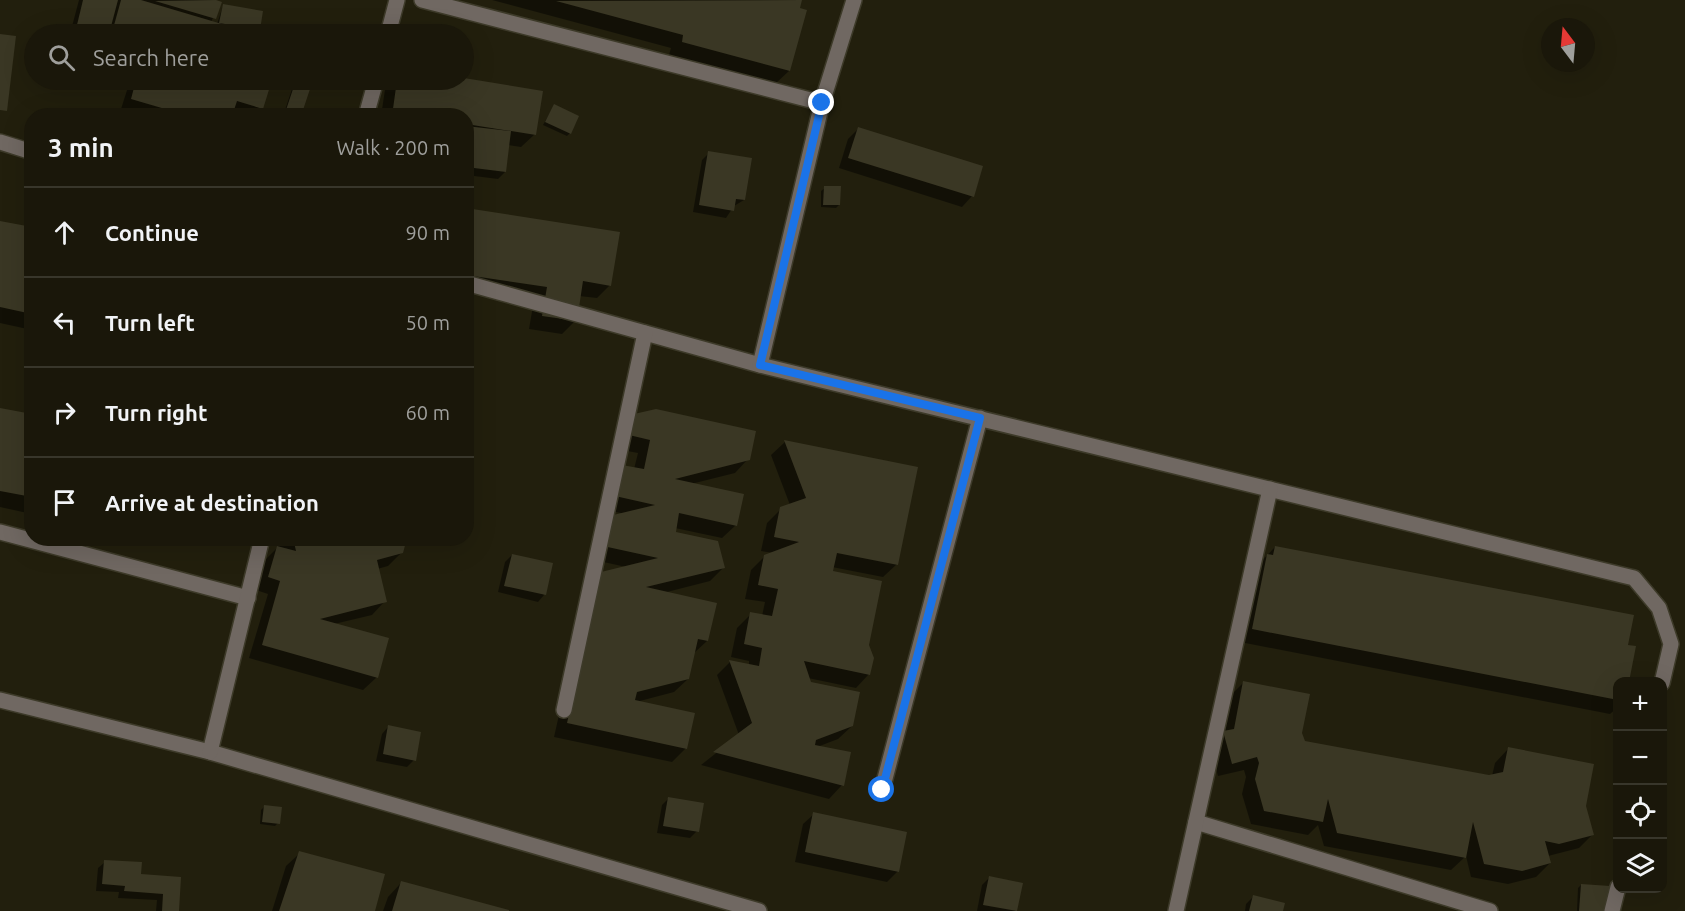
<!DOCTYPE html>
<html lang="en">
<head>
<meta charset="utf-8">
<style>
	:root { --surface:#1a170a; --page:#232013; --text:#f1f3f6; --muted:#9f9f9c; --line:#38362b }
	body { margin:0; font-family:Ubuntu,sans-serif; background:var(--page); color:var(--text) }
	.controls { position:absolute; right:18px; bottom:18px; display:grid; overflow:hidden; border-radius:12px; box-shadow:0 6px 24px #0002 }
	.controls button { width:54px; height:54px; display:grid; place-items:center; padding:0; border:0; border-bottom:2px solid var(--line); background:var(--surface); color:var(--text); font:30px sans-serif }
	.compass { position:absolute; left:1541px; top:18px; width:54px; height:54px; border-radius:50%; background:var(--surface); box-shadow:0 6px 24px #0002; rotate:344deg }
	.stop { position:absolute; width:18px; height:18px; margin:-14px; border:4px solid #1a73e8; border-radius:50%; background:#fff }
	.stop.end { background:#1a73e8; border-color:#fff; box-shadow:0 2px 6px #0008 }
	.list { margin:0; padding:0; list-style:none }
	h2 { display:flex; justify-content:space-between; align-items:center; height:78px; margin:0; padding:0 24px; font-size:26px }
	h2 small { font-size:20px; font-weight:400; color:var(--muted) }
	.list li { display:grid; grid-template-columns:39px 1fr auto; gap:18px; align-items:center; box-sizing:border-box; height:90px; padding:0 24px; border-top:2px solid var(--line) }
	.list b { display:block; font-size:22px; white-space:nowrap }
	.list em { font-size:20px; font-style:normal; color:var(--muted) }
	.icon { flex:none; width:33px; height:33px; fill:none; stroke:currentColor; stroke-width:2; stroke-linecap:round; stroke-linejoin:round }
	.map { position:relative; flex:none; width:1685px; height:911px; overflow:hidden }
	.search { position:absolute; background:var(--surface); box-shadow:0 6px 24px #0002; left:24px; top:24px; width:450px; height:66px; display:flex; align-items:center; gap:15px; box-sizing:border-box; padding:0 21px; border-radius:33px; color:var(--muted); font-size:22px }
	.panel { position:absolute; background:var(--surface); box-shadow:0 6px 24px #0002; left:24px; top:108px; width:450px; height:438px; border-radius:24px }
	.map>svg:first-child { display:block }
	.shadow { fill:#0007 }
	.building { fill:#3a3724 }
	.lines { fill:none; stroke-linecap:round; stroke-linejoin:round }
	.minor-casing { stroke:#3d3a29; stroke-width:18 }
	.minor { stroke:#706862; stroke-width:15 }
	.route { stroke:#1a73e8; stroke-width:8 }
</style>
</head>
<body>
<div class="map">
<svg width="1685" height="911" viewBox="0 0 1685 911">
	<rect width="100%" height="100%" fill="#221f0d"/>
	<g class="shadow">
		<polygon points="79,0 211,0 220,3 211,22 217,24 223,6 259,30 254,34 256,33 247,31 246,34 70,34"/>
		<polygon points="492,0 801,0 789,71 775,84 669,55 671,48"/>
		<polygon points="271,80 262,108 255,116 232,112 231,116 144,116 121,109 129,84 117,81"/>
		<polygon points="295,80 311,80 299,116 283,116"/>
		<polygon points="390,80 462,80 535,134 521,147 508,145 505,172 498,179 466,175 466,116 381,116 386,83"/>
		<polygon points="554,106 570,133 567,136 543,125"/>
		<polygon points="858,129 972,196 962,207 839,168 848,139"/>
		<polygon points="709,153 744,200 734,206 726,218 693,212 702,160"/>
		<polygon points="825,188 839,205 836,208 821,207 821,191"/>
		<polygon points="466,210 610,285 597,298 579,296 575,321 562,334 529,329 534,300 466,290"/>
		<polygon points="0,222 32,229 32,330 0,323"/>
		<polygon points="0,410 32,416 32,514 0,507"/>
		<polygon points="621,429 748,459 735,473 691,484 736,525 722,538 675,528 674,533 723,568 710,581 663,593 707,641 693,654 688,679 674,692 636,702 686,748 672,762 554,737 588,587 626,567 590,559 625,514 603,509 634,469 638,453 617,449"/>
		<polygon points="785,442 916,468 897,564 883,577 832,567 831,572 867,645 869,674 856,688 808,678 810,683 852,726 838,739 817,747 842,785 829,799 701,765 739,735 717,675 730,662 749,665 749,661 731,657 737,628 751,614 762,616 765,602 745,599 751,570 765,556 774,553 761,551 767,523 781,509 790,505 771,455"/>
		<polygon points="148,538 184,538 178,545"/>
		<polygon points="276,538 406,538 402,552 388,566 377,569 385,601 372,615 334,624 377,677 363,690 249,658 268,594 256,590 264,561 278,547"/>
		<polygon points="1275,547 1618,682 1618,707 1610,714 1240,642 1254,569"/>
		<polygon points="512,555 544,595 538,602 498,592 505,562"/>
		<polygon points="1243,683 1301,733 1304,742 1492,776 1495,763 1508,749 1585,806 1592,835 1579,848 1548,856 1550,863 1536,877 1508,884 1471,877 1466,856 1451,870 1324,846 1318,825 1308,835 1251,824 1242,794 1246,777 1244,770 1218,776 1210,746 1230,696"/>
		<polygon points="388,727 414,760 407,767 376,761 382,734"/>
		<polygon points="669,798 697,831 690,838 657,833 662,805"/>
		<polygon points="264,807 278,823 275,826 260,824 261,810"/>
		<polygon points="814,814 898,871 887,882 795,862 803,824"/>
		<polygon points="300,853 373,911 272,911 286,866"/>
		<polygon points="105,862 140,875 180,878 177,911 156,911 157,900 118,898 119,892 96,891 98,868"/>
		<polygon points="989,878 1021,885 1015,911 977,911 982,885"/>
		<polygon points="401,883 506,911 383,911 388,897"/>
		<polygon points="1581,885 1606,911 1577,911 1578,888"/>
		<polygon points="1253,897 1282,911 1245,911 1246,904"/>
	</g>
	<g class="building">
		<polygon points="83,0 118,0 109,34 95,34 76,29"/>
		<polygon points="121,0 141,0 249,32 248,34 132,34 113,29"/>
		<polygon points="216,0 222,2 216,19 155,1"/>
		<polygon points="802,0 800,8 807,10 790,71 682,42 683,35 556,1"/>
		<polygon points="223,4 263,11 260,30 219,23"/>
		<polygon points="0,34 16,36 7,111 0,110"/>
		<polygon points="464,78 543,91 536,135 466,124 466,116 392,116 397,80"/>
		<polygon points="136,80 272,80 263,109 237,101 232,116 189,116 131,99"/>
		<polygon points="296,80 313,80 301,116 284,116"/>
		<polygon points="554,104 579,116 571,134 545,122"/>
		<polygon points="466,126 511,131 506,172 466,167"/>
		<polygon points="858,127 983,166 974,197 848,158"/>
		<polygon points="708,151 752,158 745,200 736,199 734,211 699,205"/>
		<polygon points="824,186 841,186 840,205 823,205"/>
		<polygon points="466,208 620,232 611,286 583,281 577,321 542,316 547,287 466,275"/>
		<polygon points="0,221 32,227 32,314 0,307"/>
		<polygon points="0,408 32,414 32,497 0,491"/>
		<polygon points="656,409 756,431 750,460 675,479 744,494 737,526 679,513 676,532 718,541 725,568 646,587 717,603 708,641 698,639 689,679 637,692 635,700 695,713 687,749 567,723 601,572 658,558 603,546 609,516 655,505 615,496 622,465 644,469 650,440 629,435 634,414"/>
		<polygon points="784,440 918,467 898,565 837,553 833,571 882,581 869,645 874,658 870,675 804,661 811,682 860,692 853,726 816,740 815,745 851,752 844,786 713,752 752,723 729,660 759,666 762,648 744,644 750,612 772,616 778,589 758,585 764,555 799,542 774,537 780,507 806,498"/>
		<polygon points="293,538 407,538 403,553 377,560 387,602 320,619 389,638 378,678 262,645 280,581 268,577 277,546 296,551"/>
		<polygon points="1275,546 1634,615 1628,645 1636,646 1629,682 1618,682 1618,700 1252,629 1267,554 1273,555"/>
		<polygon points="512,554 553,563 546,595 504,586"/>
		<polygon points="1243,681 1310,694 1302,733 1305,741 1489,775 1503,772 1508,747 1594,764 1586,806 1594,835 1559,844 1545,841 1551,863 1522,871 1484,864 1473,822 1466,858 1337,833 1328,799 1323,822 1264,811 1255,779 1259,763 1257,757 1232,764 1223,731 1234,729"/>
		<polygon points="388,725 421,732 416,761 383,754"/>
		<polygon points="668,797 704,803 699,832 663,826"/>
		<polygon points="264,805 282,807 280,824 262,822"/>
		<polygon points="813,812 907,832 899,872 805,852"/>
		<polygon points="299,851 385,874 375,911 279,911"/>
		<polygon points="104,860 142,862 141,874 181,877 179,911 162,911 163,894 124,891 125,886 102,884"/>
		<polygon points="989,876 1023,883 1017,911 983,905"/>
		<polygon points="401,881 509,910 509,911 392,911"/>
		<polygon points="1581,884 1610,886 1608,911 1579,911"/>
		<polygon points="1253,895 1285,903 1283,911 1249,911"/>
	</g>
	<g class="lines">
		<defs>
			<g id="minor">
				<polyline points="422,0 822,103"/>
				<polyline points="388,34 397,0"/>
				<polyline points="366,116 376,80"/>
				<polyline points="0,142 32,152"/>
				<polyline points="466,283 760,365 1634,578 1659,608 1671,644 1662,683"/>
				<polyline points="760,365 822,103 854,0"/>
				<polyline points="0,532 248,598"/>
				<polyline points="0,700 210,752 759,911"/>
				<polyline points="564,710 645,333"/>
				<polyline points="210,752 262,538"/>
				<polyline points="882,790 980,418"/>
				<polyline points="1196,822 1490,911"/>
				<polyline points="1176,911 1270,489"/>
				<polyline points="1612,911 1618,887"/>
			</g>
		</defs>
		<use href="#minor" class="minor-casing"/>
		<use href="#minor" class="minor"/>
	</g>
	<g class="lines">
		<polyline class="route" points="822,103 760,365 980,418 882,790"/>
	</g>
</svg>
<div class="controls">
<button>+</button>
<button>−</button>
<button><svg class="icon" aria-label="locate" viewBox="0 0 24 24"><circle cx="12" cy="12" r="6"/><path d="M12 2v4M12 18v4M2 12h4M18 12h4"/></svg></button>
<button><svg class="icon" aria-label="layers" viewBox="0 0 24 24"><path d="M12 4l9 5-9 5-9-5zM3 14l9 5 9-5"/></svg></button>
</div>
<svg class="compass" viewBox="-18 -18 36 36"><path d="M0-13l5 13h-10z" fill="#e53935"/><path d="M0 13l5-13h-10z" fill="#9f9f9c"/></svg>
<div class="stop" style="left:882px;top:790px"></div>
<div class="stop end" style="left:822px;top:103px"></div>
<div class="search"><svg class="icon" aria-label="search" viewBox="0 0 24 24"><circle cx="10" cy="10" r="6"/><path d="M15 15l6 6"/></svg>Search here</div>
<section class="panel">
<h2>3 min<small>Walk · 200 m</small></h2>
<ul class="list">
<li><svg class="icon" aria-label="ahead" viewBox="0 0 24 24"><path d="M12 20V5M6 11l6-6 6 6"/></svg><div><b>Continue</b></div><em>90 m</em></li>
<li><svg class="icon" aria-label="left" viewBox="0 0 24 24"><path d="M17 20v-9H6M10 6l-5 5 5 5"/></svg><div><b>Turn left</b></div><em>50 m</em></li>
<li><svg class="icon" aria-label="right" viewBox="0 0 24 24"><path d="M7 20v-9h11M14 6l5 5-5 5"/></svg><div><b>Turn right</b></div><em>60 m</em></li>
<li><svg class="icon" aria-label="arrive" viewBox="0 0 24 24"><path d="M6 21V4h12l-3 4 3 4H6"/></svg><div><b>Arrive at destination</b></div></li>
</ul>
</section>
</div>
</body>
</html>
